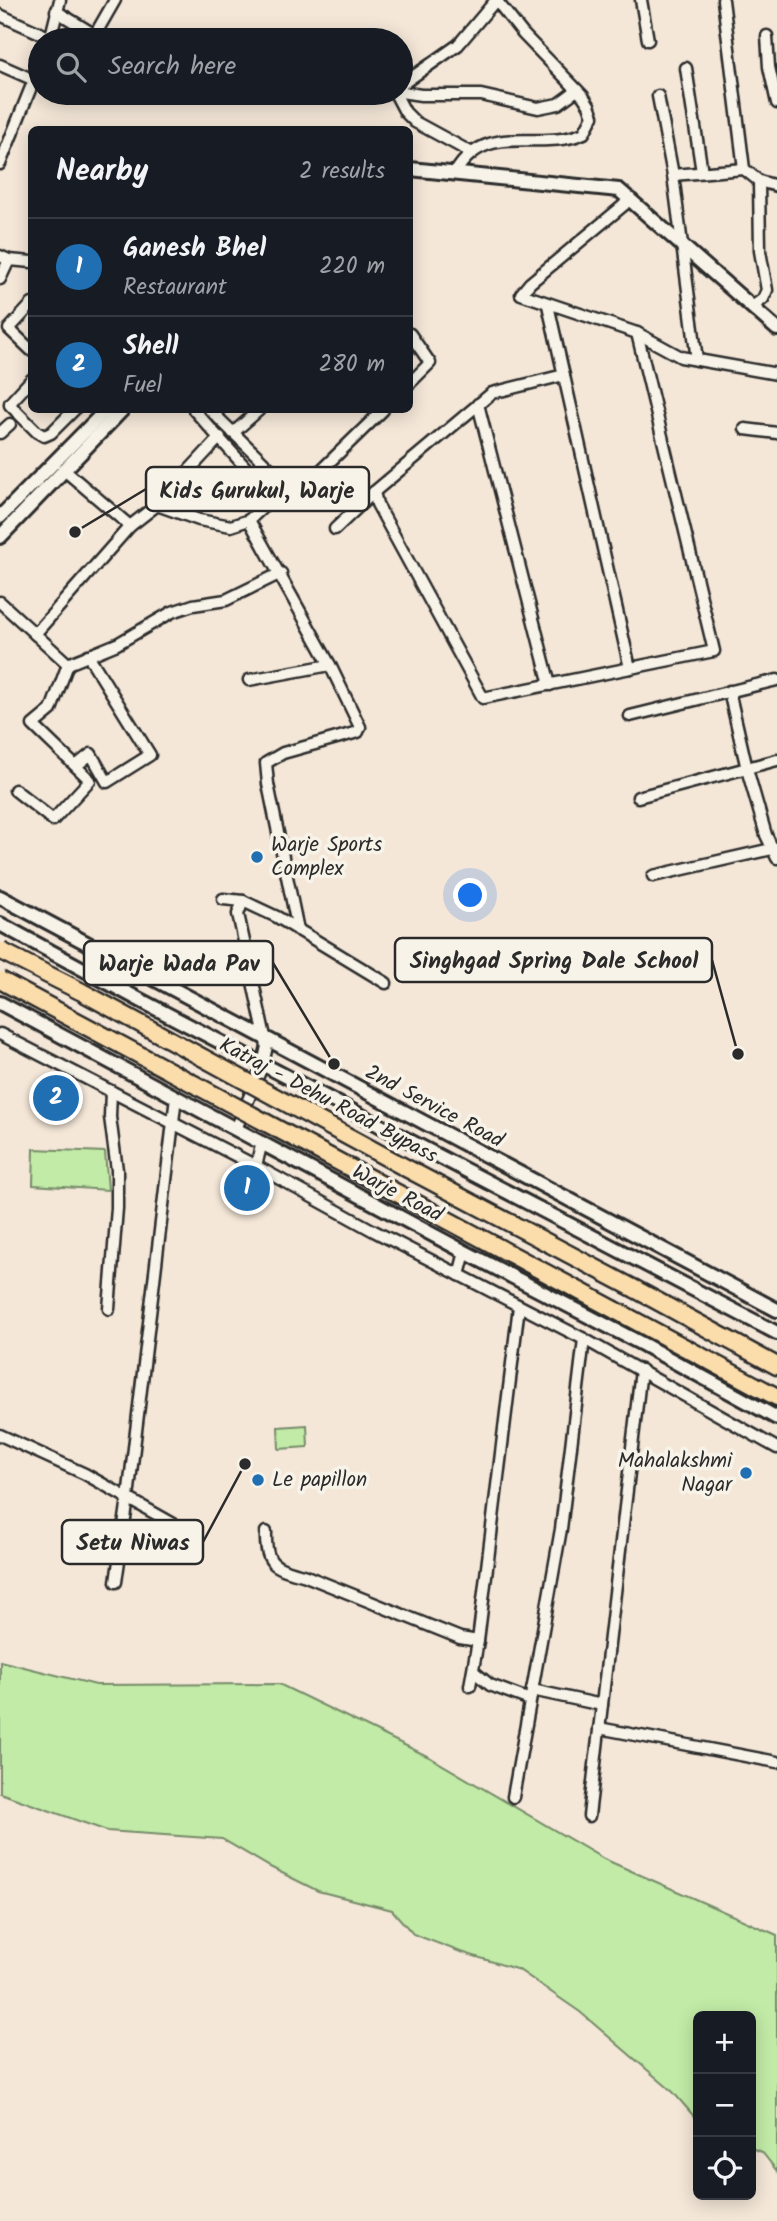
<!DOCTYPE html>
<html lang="en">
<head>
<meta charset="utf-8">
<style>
	:root { --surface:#171b24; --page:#20242c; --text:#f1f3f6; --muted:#9ea1a6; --line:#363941; --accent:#1f6fb2 }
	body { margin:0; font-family:Kalam,sans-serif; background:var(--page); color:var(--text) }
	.controls { position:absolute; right:21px; bottom:21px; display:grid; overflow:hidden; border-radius:10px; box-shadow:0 4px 18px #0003 }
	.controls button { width:63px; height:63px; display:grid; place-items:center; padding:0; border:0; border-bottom:2px solid var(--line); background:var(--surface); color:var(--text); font:35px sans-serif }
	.you { position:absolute; left:471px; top:896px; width:24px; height:24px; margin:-18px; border:5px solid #fff; border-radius:50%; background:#1a73e8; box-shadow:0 0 0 10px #1a73e833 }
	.badge { display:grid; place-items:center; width:46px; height:46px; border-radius:50%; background:var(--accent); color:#fff; font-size:23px; font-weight:700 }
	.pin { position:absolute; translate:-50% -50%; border:4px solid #fff; box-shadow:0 2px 7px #0006 }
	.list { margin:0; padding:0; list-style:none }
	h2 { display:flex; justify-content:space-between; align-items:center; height:91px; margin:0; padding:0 28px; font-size:30px }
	h2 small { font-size:23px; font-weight:400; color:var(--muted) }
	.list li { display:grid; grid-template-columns:46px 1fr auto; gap:21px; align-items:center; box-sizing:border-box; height:98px; padding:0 28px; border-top:2px solid var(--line) }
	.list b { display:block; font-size:26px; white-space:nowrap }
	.list p { margin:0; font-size:23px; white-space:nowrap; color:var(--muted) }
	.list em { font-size:23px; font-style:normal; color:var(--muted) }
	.icon { flex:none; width:38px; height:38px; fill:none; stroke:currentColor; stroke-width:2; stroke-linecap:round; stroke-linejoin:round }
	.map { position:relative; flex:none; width:777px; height:2221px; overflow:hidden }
	.search { position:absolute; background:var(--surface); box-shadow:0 4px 18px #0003; left:28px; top:28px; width:385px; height:77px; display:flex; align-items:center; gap:18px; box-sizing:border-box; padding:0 24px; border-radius:38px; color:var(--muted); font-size:26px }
	.panel { position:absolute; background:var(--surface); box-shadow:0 4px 18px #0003; left:28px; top:126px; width:385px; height:287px; border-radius:10px }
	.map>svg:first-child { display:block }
	.green { fill:#c2eba7; stroke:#768b69; stroke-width:2 }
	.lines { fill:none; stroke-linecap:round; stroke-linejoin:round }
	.minor-casing { stroke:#2b2b2b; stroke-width:15 }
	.tertiary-casing { stroke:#2b2b2b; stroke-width:18 }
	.trunk-casing { stroke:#2b2b2b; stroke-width:21 }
	.minor { stroke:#f7f3e8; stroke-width:10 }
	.tertiary { stroke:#f7f3e8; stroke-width:12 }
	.trunk { stroke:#fbdcab; stroke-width:16 }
	.trunk-bridge-casing { stroke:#2b2b2b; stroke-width:21; stroke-linecap:butt }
	.trunk-bridge { stroke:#fbdcab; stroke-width:16 }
	.poi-dot { fill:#1f6fb2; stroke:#f7f3e8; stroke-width:2.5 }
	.labels { text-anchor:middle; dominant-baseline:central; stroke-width:7; stroke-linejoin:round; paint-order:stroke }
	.poi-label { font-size:21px; fill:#2b2b2b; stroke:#f7f3e8; text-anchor:start }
	.street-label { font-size:21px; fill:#2b2b2b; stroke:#f7f3e8 }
	.leader { fill:none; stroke:#2b2b2b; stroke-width:2.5 }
	.callout-dot { fill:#2b2b2b; stroke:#f7f3e8; stroke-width:2.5 }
	.callout { fill:#f7f3e8; stroke:#2b2b2b; stroke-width:2.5 }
	.callout-label { font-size:23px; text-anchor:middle; font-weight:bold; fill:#2b2b2b }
</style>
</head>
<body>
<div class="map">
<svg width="777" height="2221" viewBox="0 0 777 2221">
	<rect width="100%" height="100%" fill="#f4e7d8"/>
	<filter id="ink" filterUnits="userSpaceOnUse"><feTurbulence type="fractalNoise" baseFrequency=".0143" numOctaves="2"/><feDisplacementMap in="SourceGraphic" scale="14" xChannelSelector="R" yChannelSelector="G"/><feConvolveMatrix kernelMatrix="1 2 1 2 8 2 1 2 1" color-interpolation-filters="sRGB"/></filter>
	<g filter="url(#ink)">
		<g class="green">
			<polygon points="34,1149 105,1152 108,1190 33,1185"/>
			<polygon points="307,1425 308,1447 279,1449 278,1427"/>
			<polygon points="0,1661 96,1685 279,1684 429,1757 604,1859 777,1935 777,2171 762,2152 751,2148 751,2016 698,2016 698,2121 673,2092 580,2012 519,1970 458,1951 413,1934 392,1910 318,1891 270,1867 222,1839 107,1831 0,1793"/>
		</g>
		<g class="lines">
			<defs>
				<g id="minor">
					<polyline points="641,0 648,40"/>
					<polyline points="723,0 744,169 759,181 777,186"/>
					<polyline points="56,11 95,35"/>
					<polyline points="0,15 51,38 62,40"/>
					<polyline points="767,36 769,67 777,103"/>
					<polyline points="50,40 60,0"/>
					<polyline points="92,40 115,0"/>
					<polyline points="0,65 34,80"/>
					<polyline points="686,68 702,172"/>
					<polyline points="401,85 458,45 496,0"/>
					<polyline points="401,92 421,95 481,95 538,108 558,104 577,90"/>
					<polyline points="321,93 386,93"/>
					<polyline points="395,93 405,112 415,122 472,153"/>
					<polyline points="658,96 673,175 697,360"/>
					<polyline points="0,164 40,65"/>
					<path d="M455,173c32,-54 83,-20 129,-40l9,-17 -4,-11 -6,-9 -60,-62 -27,-34"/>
					<polyline points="673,175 744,169"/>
					<polyline points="629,198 624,205 530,283 521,294 637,333 681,357 777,374"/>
					<polyline points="0,256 9,260 32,262"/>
					<polyline points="0,279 9,260"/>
					<polyline points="32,304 9,329 32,351"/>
					<polyline points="548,305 630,668"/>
					<polyline points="752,307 763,299 767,290 760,251 759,181"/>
					<polyline points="410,334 430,363 410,383"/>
					<polyline points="564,375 492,393 374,492 377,504 483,698 714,651 637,333"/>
					<polyline points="32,379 10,403 10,405 37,432 44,436 51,433 74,410"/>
					<polyline points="478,404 550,685"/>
					<polyline points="194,410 273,498 249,520 330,665"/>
					<polyline points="210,410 288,486 301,487 310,481 383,410"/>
					<polyline points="745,429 777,433"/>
					<polyline points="0,433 10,424"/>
					<polyline points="233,433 259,410"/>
					<polyline points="63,469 130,526 157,505 220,437"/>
					<polyline points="157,505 199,520 231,526 249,520"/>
					<polyline points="335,529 374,492"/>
					<polyline points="0,602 68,664 117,644 172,612 193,605 226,600 281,573"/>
					<polyline points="35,634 130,526"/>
					<polyline points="249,680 330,665 360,727 358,732 283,753 266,763 268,784 298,930"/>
					<polyline points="729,691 747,769 766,835 777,858"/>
					<polyline points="630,716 777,680"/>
					<polyline points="76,766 91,754 107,782 150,755 88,655"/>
					<polyline points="15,790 53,820 90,780 33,725 51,710 68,664"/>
					<polyline points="638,797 777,760"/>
					<polyline points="653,876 776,848"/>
					<polyline points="223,899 243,901"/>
					<polyline points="0,1034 256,1166 374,1231 584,1339 777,1448"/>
					<polyline points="236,1129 263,1064 267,1046 238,914 243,901 277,917 386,983"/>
					<polyline points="259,1195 256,1166 262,1142"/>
					<polyline points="459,1275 465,1252"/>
					<polyline points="109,1309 117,1208 117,1170 110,1117 111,1091"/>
					<polyline points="0,1435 85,1474 186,1531"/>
					<path d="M266,1532c-1,35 9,35 40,44l154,62 18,3"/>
					<polyline points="116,1582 128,1498 176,1097"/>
					<polyline points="473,1671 490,1685 530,1700"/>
					<polyline points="470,1686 478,1641 519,1306"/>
					<polyline points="532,1690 602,1705"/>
					<polyline points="599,1728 777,1762"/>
					<polyline points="513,1797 561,1529 584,1339"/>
					<polyline points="589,1816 641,1370"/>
				</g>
				<g id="tertiary">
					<polyline points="410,169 619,190 777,329"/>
					<polyline points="0,517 106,410"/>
					<polyline points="0,537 122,410"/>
					<polyline points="0,897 777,1310"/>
					<polyline points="0,924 140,1000 777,1333"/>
					<polyline points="0,1003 465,1252 644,1345 777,1418"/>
				</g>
				<g id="trunk">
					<polyline points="635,1289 777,1366"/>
					<polyline points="615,1310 777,1397"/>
				</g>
			</defs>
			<use href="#minor" class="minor-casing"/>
			<use href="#tertiary" class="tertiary-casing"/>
			<use href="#trunk" class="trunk-casing"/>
			<use href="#minor" class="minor"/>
			<use href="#tertiary" class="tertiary"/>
			<use href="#trunk" class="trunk"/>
			<defs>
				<g id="trunk-bridge">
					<polyline points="1,951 82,992 406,1168 635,1289"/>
					<polyline points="0,980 615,1310"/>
				</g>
			</defs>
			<use href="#trunk-bridge" class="trunk-bridge-casing"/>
			<use href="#trunk-bridge" class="trunk-bridge"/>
		</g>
	</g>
	<g class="poi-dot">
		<circle cx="257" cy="857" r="7"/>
		<circle cx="746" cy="1473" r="7"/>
		<circle cx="258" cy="1480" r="7"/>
	</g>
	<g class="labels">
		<g class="poi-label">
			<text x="271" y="845">Warje Sports<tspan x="271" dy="24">Complex</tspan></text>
			<text x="732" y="1461" text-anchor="end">Mahalakshmi<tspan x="732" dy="24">Nagar</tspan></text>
			<text x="272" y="1480">Le papillon</text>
		</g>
		<g class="street-label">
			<text transform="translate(328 1101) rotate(28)">Katraj - Dehu Road Bypass</text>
			<text transform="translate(434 1107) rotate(28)">2nd Service Road</text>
			<text transform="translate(397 1194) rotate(28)">Warje Road</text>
		</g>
	</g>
	<path class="leader" d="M75 532L146 489M738 1054L712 960M334 1064L273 963M245 1464L203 1542"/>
	<g class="callout-dot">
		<circle cx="75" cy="532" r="7"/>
		<circle cx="738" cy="1054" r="7"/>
		<circle cx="334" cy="1064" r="7"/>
		<circle cx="245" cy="1464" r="7"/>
	</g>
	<g class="callout">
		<rect x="146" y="467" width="223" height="44" rx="7"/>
		<rect x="395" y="938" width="317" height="44" rx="7"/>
		<rect x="84" y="941" width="189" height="44" rx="7"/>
		<rect x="62" y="1520" width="141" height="44" rx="7"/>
	</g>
	<g class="callout-label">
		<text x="257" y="498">Kids Gurukul, Warje</text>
		<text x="554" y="968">Singhgad Spring Dale School</text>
		<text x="179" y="971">Warje Wada Pav</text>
		<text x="133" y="1550">Setu Niwas</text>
	</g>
</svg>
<div class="controls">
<button>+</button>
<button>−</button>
<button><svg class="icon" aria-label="locate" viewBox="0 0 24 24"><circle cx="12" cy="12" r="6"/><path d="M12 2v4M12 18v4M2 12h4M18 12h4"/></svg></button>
</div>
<div class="you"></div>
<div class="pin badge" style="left:247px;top:1188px">1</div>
<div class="pin badge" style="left:56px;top:1098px">2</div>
<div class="search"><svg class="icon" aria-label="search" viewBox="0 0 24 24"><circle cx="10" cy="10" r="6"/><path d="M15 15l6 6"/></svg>Search here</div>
<section class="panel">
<h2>Nearby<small>2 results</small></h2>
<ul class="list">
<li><span class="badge">1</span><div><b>Ganesh Bhel</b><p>Restaurant</p></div><em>220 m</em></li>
<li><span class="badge">2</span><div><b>Shell</b><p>Fuel</p></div><em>280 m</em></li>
</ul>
</section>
</div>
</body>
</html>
